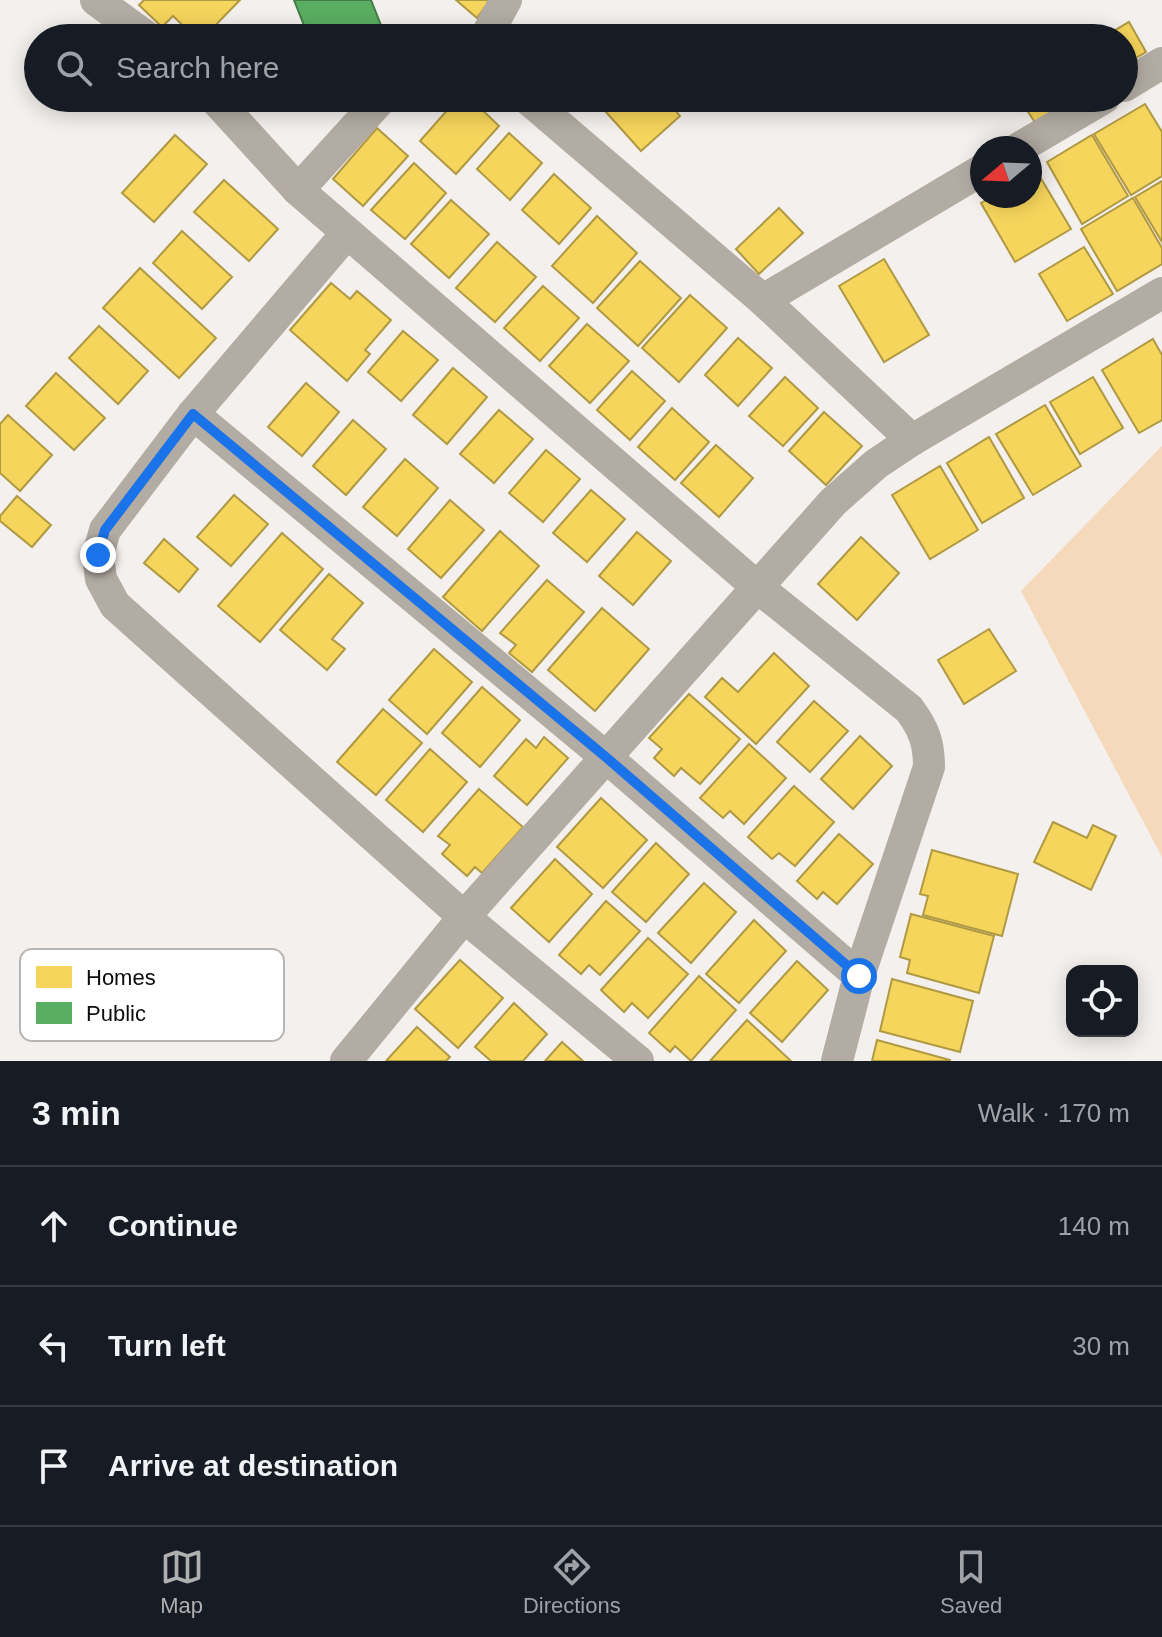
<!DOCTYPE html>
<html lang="en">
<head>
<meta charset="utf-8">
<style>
	:root { --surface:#171b24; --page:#20242c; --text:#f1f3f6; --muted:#9ea1a6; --line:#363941; --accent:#afafaf }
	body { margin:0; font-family:Arial,sans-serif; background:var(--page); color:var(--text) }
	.controls { position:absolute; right:24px; bottom:24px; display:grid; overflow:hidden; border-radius:16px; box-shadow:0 4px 20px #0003 }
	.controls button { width:72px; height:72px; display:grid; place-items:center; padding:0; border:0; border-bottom:2px solid var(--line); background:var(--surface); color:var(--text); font:40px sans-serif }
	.compass { position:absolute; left:970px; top:136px; width:72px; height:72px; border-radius:50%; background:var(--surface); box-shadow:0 4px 20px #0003; rotate:251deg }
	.stop { position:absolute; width:24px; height:24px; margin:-18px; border:6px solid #1a73e8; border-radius:50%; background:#fff }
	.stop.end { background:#1a73e8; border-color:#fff; box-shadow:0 2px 8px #0008 }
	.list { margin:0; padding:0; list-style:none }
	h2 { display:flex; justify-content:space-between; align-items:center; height:104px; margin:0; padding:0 32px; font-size:34px }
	h2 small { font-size:26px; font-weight:400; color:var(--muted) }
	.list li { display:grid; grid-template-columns:52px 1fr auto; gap:24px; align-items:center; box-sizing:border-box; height:120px; padding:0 32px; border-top:2px solid var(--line) }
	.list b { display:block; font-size:30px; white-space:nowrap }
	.list em { font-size:26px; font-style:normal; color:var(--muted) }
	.icon { flex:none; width:44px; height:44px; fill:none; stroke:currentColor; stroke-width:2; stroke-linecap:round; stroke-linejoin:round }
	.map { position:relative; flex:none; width:1162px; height:1061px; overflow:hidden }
	.search { position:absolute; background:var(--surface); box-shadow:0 4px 20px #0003; left:24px; right:24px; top:24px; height:88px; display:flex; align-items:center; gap:20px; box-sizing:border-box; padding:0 28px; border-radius:44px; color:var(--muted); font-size:30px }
	.sheet { height:464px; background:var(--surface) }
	nav { display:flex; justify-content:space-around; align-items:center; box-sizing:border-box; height:112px; border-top:2px solid var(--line); background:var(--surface); font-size:22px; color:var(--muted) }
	nav a { display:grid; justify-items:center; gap:4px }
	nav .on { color:var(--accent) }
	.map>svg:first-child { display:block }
	.green { fill:#f6d8ba }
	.homes { fill:#f6d55c; stroke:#b09943; stroke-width:2 }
	.public { fill:#5aae61; stroke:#437d47; stroke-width:2 }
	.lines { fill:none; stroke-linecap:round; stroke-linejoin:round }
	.street { stroke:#b3aca4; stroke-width:32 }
	.route { stroke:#1a73e8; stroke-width:10 }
	.key { fill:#fff; stroke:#b7b6b6; stroke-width:2 }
	.key-label { font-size:22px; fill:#0e0c0a }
</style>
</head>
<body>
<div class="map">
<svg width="1162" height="1061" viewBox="0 0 1162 1061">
	<rect width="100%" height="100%" fill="#f4f0ed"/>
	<polygon class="green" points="1162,446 1162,857 1021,591"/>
	<g class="homes">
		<polygon points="144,0 240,0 203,38 196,38 173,16 162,27 139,5"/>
		<polygon points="456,0 490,0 477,18"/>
		<polygon points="1129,22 1146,52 1124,65 1124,38 1102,38"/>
		<polygon points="264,98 288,98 277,110"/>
		<polygon points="458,98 470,98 499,126 456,174 420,141"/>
		<polygon points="622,98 665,98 680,116 641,151 606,112"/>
		<polygon points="1019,98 1069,98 1072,102 1036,124"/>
		<polygon points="1145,104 1162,132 1162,176 1131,195 1094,134"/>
		<polygon points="377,128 408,156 363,206 333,179"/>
		<polygon points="509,133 542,163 510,200 477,169"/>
		<polygon points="175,135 207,164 154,222 122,193"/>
		<polygon points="1092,135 1128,196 1082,224 1047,162"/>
		<polygon points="414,163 446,193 405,239 371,210"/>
		<polygon points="1036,170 1071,229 1015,262 981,203 993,196 1030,196 1030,174"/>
		<polygon points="554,174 591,208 559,244 522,210"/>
		<polygon points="224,180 278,229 249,261 194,212"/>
		<polygon points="1162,181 1162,242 1135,197"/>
		<polygon points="1133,198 1162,248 1162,264 1117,291 1081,229"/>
		<polygon points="451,200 489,234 449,278 411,244"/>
		<polygon points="779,208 803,233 759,274 736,249"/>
		<polygon points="597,216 637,253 593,303 552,266"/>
		<polygon points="182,231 232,277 202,309 153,263"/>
		<polygon points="497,242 536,277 495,322 456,288"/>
		<polygon points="1084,247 1113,294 1067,321 1039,274"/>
		<polygon points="884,259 929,335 884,362 839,286"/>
		<polygon points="640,261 681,298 638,346 597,308"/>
		<polygon points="140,268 216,338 179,378 103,308"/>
		<polygon points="331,283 350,299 357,291 391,320 365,350 370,354 347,381 290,330"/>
		<polygon points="543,286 579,318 540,361 504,328"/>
		<polygon points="690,295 727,328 679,382 642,348"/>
		<polygon points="587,324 629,361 590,403 549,366"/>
		<polygon points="99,326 148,371 118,404 69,358"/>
		<polygon points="403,331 438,360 401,401 368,372"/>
		<polygon points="738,338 772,368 738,406 705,375"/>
		<polygon points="1153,339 1162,355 1162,420 1139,433 1102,370"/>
		<polygon points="453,368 487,397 447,444 413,415"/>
		<polygon points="632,371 665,401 630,440 597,410"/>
		<polygon points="56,373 105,418 74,450 26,406"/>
		<polygon points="785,377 818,408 783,446 749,416"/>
		<polygon points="1093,377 1123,428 1080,454 1050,402"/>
		<polygon points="306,383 339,412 302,456 268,427"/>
		<polygon points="1045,405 1081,466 1033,495 996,434"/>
		<polygon points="672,408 709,442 675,480 638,447"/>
		<polygon points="499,410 533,439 494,483 460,454"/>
		<polygon points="824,412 862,446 826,485 789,451"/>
		<polygon points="8,415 52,455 20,491 0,473 0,424"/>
		<polygon points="353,420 386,449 346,495 313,466"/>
		<polygon points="989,437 1024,498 982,523 947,463"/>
		<polygon points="716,445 753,478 719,517 681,483"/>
		<polygon points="546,450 580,479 543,522 509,493"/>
		<polygon points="405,459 438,488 397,536 363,507"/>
		<polygon points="940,466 978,530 930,559 892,495"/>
		<polygon points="591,490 625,519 587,562 553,533"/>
		<polygon points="234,495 268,524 231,566 197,537"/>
		<polygon points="17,496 51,525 32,547 0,521 0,516"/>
		<polygon points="450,500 484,530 441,578 408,549"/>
		<polygon points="500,531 539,566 482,631 443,597"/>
		<polygon points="637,532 671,561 633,605 599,576"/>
		<polygon points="282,533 323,569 260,642 218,606"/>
		<polygon points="861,537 899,573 857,620 818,584"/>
		<polygon points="164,539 198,569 179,592 144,563"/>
		<polygon points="329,574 363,603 332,639 345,649 327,670 280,630"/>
		<polygon points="547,580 584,612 532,672 509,653 516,645 500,633"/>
		<polygon points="602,608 649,649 595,711 548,670"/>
		<polygon points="989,629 1016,671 964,704 938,660"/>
		<polygon points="434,649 472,682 427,734 389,700"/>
		<polygon points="774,653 809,686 756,744 705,697 722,678 738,692"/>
		<polygon points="482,687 520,720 480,767 442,733"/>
		<polygon points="689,694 740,739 700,784 681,768 674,776 654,758 662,749 649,738"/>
		<polygon points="814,701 848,731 810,772 777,742"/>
		<polygon points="383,709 422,743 376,795 337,762"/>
		<polygon points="860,736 892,766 853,809 821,779"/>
		<polygon points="544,737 568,758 527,805 494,776 526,739 536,748"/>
		<polygon points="749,744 786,778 744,824 730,811 723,818 700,798"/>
		<polygon points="430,749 467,782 423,832 386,800"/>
		<polygon points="794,786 834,822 795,866 779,853 772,859 748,837"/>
		<polygon points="479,789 523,827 482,873 475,867 467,876 442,854 450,845 438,836"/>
		<polygon points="601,798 647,840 603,888 557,847"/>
		<polygon points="1053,822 1087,838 1093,825 1116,836 1091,890 1034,862"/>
		<polygon points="839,834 873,864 837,904 823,892 817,899 797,881"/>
		<polygon points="656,843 689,874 646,922 612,892"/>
		<polygon points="932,850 1018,874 1002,936 923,915 928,896 920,894"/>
		<polygon points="555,859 592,894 549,942 511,908"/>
		<polygon points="704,883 736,912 691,963 658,933"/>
		<polygon points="606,901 640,931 600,975 589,965 581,974 559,955"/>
		<polygon points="911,914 994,936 979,993 907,973 910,960 900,957"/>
		<polygon points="754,920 786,951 739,1003 706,974"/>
		<polygon points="648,938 688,974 648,1018 632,1003 624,1012 601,990"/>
		<polygon points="460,960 503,998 458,1048 415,1009"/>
		<polygon points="797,961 828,990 782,1042 750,1013"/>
		<polygon points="699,976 736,1010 691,1061 675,1046 670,1052 649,1033"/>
		<polygon points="892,979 973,1001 960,1052 880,1031"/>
		<polygon points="514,1003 547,1034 523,1061 491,1061 475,1047"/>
		<polygon points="747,1020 791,1061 710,1061"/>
		<polygon points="417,1027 450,1057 446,1061 386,1061"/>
		<polygon points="877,1040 950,1060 950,1061 872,1061"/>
		<polygon points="562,1042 583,1061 545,1061"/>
	</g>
	<polygon class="public" points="294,0 371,0 382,28 359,38 309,38"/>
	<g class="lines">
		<g class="street">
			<polyline points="96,0 148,38"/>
			<polyline points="485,38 506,0"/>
			<polyline points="1124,86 1162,63"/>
			<path d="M214,98l84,92 458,396 153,123c15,20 20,34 20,58l-70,209 -22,85"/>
			<polyline points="527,98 763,300 912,440"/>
			<polyline points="1019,148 1104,98"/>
			<polyline points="298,190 382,98"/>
			<polyline points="347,233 193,414 105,530 98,555 101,579 115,605 464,917 638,1061"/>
			<polyline points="763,300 982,170"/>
			<polyline points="193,414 607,758 859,976"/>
			<polyline points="346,1061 464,917 833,502 876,464 912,440 1162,293"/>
		</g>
	</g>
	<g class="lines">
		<polyline class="route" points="98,555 105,530 193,414 607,758 859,976"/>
	</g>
	<rect x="20" y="949" width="264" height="92" rx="12" class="key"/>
	<rect x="36" y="966" width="36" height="22" fill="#f6d55c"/>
	<rect x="36" y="1002" width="36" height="22" fill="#5aae61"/>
	<g class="key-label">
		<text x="86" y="985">Homes</text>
		<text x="86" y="1021">Public</text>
	</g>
</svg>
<div class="controls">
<button><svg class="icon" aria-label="locate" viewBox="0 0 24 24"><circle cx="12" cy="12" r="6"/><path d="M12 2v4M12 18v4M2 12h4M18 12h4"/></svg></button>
</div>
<svg class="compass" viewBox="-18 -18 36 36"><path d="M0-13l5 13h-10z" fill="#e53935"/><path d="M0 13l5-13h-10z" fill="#9ea1a6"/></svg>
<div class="stop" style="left:859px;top:976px"></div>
<div class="stop end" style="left:98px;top:555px"></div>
<div class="search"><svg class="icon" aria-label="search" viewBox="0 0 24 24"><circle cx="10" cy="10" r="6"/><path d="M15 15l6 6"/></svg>Search here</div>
</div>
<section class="sheet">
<h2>3 min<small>Walk · 170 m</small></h2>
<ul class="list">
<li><svg class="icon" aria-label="ahead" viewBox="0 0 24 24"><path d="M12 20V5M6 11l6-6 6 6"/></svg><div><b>Continue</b></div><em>140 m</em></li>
<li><svg class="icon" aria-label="left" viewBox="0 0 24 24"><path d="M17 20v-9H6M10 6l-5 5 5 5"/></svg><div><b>Turn left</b></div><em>30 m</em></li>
<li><svg class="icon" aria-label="arrive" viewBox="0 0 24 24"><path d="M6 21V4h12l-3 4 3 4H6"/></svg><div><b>Arrive at destination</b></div></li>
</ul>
</section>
<nav>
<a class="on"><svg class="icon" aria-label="map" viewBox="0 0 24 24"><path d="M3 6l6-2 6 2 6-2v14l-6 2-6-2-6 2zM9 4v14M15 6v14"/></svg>Map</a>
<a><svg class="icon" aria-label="directions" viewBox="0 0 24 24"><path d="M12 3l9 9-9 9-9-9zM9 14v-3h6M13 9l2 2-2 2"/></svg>Directions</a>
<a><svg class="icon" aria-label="saved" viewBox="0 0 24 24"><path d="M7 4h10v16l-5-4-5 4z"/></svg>Saved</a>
</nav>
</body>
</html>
